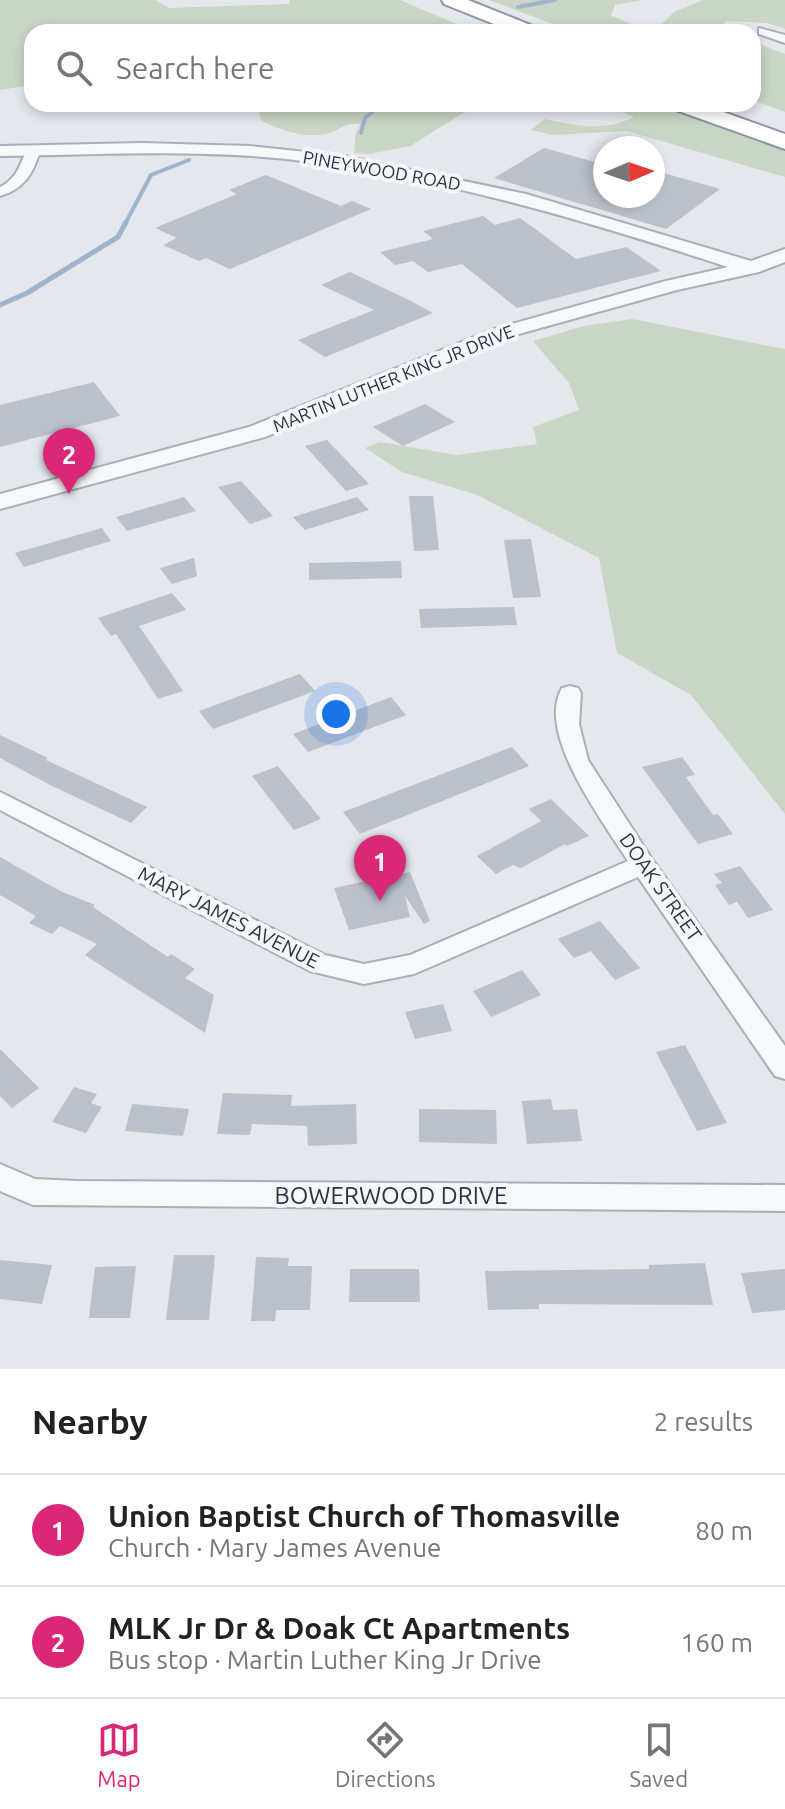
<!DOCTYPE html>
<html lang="en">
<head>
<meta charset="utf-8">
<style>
	:root { --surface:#fff; --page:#f2f2f2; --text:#222; --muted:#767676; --line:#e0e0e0; --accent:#db2777 }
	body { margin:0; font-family:Ubuntu,sans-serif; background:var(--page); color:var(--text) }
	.compass { position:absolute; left:593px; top:136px; width:72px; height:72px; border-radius:50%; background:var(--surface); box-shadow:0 4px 12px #0003; rotate:88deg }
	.you { position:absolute; left:336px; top:714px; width:28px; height:28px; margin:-20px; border:6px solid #fff; border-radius:50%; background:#1a73e8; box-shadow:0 0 0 12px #1a73e833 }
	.badge { display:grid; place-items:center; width:52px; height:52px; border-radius:50%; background:var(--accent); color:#fff; font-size:26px; font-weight:700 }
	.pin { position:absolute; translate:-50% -66px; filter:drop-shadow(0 2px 4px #0008) }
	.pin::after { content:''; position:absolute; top:42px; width:28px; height:24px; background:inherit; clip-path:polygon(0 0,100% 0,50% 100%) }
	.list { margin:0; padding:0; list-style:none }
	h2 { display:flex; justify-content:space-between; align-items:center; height:104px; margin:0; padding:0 32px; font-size:34px }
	h2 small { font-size:26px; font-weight:400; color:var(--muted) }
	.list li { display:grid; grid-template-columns:52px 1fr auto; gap:24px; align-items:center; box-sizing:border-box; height:112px; padding:0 32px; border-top:2px solid var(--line) }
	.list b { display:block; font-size:30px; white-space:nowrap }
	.list p { margin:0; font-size:26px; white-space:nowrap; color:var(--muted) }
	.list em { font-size:26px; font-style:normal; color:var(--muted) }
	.icon { flex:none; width:44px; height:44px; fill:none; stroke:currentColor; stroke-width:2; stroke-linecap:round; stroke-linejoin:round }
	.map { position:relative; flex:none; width:785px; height:1369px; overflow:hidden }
	.search { position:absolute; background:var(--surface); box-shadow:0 4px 12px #0003; left:24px; right:24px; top:24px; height:88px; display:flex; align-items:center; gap:20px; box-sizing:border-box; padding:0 28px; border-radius:24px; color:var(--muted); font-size:30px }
	.sheet { height:328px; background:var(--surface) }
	nav { display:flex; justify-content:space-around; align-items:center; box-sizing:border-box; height:112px; border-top:2px solid var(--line); background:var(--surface); font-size:22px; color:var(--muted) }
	nav a { display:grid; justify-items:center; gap:4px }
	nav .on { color:var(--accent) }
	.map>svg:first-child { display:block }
	.green { fill:#c9d6c5 }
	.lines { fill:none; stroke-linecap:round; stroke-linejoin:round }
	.stream-far1 { stroke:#9fb4cc; stroke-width:4 }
	.stream { stroke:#9fb4cc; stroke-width:5 }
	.building { fill:#bbc0ca }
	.minor-casing { stroke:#a9aeb7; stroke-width:4 }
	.tertiary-casing { stroke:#a9aeb7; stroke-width:4 }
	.trunk-casing { stroke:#8b94a3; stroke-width:4 }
	.minor { fill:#f7f8fa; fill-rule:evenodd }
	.tertiary { fill:#f7f8fa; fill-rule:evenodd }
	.trunk { fill:#fff; fill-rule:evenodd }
	.labels { text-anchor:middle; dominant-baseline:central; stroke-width:8; stroke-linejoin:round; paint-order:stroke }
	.far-street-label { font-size:18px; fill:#2b3445; stroke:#f4f6f9 }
	.street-label { font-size:20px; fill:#2b3445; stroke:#f4f6f9 }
	.near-street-label { font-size:24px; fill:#2b3445; stroke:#f4f6f9 }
</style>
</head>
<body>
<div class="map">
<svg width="785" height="1369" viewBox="0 0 785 1369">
	<rect width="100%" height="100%" fill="#e4e7ec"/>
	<g class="green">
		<polygon points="0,0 156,0 169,8 289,4 290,0 400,0 475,32 32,32 32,85 0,90"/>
		<polygon points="489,0 642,0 615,5 611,16 653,32 574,32"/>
		<polygon points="703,0 785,0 785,29 767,23 727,21 715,30 718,32 654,32 674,12"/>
		<polygon points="753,41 785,54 785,112 753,100"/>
		<path d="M257,104h221l-68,42 -42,8 -14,-1 2,-21 5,-8c-20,-2 -21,8 -37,10 -21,4 -46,-4 -63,-14z"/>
		<path d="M603,104h62l120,44v29l-158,-46 -75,4 -21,-5 14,-11c32,7 58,13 89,-2z"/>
		<polygon points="632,319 785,349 785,814 691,695 617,653 599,558 477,495 402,472 365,448 380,442 457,455 537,444 533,427 579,410 569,383 533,341 584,326"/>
	</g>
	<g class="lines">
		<g class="stream-far1">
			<polyline points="518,7 555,0"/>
			<polyline points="361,133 365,118 382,104"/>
			<polyline points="125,224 151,175 189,160"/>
		</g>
		<polyline class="stream" points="0,305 27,293 118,237 126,222"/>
	</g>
	<g class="building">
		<polygon points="544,148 595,162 605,155 605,196 653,196 653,170 720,189 666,229 494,178"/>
		<polygon points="266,175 341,206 352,201 371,209 230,269 206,258 199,261 163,245 177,238 155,228 237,194 229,190"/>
		<polygon points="483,216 495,225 520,218 576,259 626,247 661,271 517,308 462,264 428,272 413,261 395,265 380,252 433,239 423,231"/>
		<polygon points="350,272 411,301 433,313 325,357 298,340 374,310 321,285"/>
		<polygon points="94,382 120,416 0,447 0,405"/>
		<polygon points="425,404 455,422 403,446 373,427"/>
		<polygon points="327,440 369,484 346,491 305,446"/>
		<polygon points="241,481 273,516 250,524 218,487"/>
		<polygon points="409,496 433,496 439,550 414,551"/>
		<polygon points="184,497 196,511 127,531 116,517"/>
		<polygon points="357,497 369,510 305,530 293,517"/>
		<polygon points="102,528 111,541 24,567 15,553"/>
		<polygon points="531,539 541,597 513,598 504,540"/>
		<polygon points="194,558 197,576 172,584 160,568"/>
		<polygon points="401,561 402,578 309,580 309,563"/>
		<polygon points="172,593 186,610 139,626 183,691 158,699 116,634 111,636 98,618"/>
		<polygon points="514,607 517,625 421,628 419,609"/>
		<polygon points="300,674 315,691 213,729 199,711"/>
		<polygon points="391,697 406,715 308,752 293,734"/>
		<polygon points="0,735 48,758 46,760 147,807 131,823 50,785 0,758"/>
		<polygon points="512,747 529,766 360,834 343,812"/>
		<polygon points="682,757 695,775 686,777 713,815 718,814 733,834 698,844 642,767"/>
		<polygon points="278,766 321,819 294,830 252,776"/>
		<polygon points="551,799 589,836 567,846 565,844 521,868 513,865 496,874 477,856 541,821 529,809"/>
		<polygon points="0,857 60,891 95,905 93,907 168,957 171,954 195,969 185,978 214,995 205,1033 85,955 97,944 60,926 52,934 29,923 36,916 0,895"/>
		<polygon points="740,866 773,910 748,918 737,902 729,905 715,885 722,883 714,874"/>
		<polygon points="410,872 430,921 424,924 405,896 410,917 349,930 334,888"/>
		<polygon points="600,921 640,968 615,980 591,951 574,958 558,939"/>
		<polygon points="522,970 541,995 491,1017 473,991"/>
		<polygon points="443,1004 452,1031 415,1039 405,1012"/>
		<polygon points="685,1045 727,1123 697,1131 656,1052"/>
		<polygon points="0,1049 39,1088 12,1108 0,1096"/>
		<polygon points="74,1087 97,1094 91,1103 102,1107 86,1133 52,1122"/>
		<polygon points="223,1093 292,1095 291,1106 356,1104 357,1144 308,1146 307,1126 252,1124 250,1135 217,1134"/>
		<polygon points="551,1099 553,1110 577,1109 582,1141 527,1144 522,1101"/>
		<polygon points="132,1104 189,1109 183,1136 125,1131"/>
		<polygon points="419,1109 496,1110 497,1144 419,1142"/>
		<polygon points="174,1255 215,1255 209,1320 166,1320"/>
		<polygon points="256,1257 289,1258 288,1266 312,1266 310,1310 276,1310 275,1321 251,1321"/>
		<polygon points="0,1260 52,1265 42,1304 0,1299"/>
		<polygon points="705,1263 713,1305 539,1304 539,1309 488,1310 485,1271 649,1269 649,1265"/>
		<polygon points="136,1266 130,1318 89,1318 95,1267"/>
		<polygon points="350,1269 419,1269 420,1302 349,1302"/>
		<polygon points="785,1269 785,1310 752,1313 741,1273"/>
	</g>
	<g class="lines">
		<defs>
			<g id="minor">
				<polygon points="759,28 785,35 785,43 759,34"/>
				<path d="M33,147l7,4c-7,23 -16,38 -40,45v-9c24,-12 19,-34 33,-40z"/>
				<path d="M570,686l8,2 3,5 -2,31 9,36 64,99 133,187v33l-10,-3 -137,-199 -224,97 -50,10 -54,-13 -310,-161v-18l325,163 39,9 46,-9 218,-94c-24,-38 -93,-128 -66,-173z"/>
				<polygon points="0,1164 35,1179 77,1181 785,1185 785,1211 33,1205 0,1191"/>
			</g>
			<path id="tertiary" d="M142,143l108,3 94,10 182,38 225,67 34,-12v13l-26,10 -82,18 -169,47 -243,100 -265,72v-15l249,-67 245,-98 172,-48 62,-14c-145,-47 -290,-91 -442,-108 -95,-10 -191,-4 -286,-3v-10z"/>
			<g id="trunk">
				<polygon points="442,0 468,0 538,28 541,32 514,32 444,4"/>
				<polygon points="670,104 701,104 785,134 785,149 673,109"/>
			</g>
		</defs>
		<use href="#minor" class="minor-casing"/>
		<use href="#tertiary" class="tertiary-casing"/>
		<use href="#trunk" class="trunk-casing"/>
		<use href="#minor" class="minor"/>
		<use href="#tertiary" class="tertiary"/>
		<use href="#trunk" class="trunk"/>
	</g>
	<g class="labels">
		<g class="far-street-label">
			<text transform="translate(382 170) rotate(10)">PINEYWOOD ROAD</text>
			<text transform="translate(393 378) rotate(-22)">MARTIN LUTHER KING JR DRIVE</text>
		</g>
		<g class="street-label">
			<text transform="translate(661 887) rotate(55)">DOAK STREET</text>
			<text transform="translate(229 917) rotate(27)">MARY JAMES AVENUE</text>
		</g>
		<g class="near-street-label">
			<text x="391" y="1195">BOWERWOOD DRIVE</text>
		</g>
	</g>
</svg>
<svg class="compass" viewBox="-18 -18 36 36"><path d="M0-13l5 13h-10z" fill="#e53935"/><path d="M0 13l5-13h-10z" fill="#767676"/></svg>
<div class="you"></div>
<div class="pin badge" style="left:380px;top:901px">1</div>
<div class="pin badge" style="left:69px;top:494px">2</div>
<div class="search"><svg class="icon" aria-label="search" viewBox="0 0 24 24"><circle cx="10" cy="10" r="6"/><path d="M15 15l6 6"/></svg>Search here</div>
</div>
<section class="sheet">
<h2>Nearby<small>2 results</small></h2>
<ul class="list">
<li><span class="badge">1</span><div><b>Union Baptist Church of Thomasville</b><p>Church · Mary James Avenue</p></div><em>80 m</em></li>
<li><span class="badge">2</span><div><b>MLK Jr Dr &amp; Doak Ct Apartments</b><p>Bus stop · Martin Luther King Jr Drive</p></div><em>160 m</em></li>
</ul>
</section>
<nav>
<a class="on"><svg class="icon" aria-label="map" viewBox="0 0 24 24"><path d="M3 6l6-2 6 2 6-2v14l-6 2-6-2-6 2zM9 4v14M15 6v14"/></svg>Map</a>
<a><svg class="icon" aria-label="directions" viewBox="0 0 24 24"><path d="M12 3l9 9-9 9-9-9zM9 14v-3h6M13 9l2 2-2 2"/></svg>Directions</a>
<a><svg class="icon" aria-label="saved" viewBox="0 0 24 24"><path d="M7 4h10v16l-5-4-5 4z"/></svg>Saved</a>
</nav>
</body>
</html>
